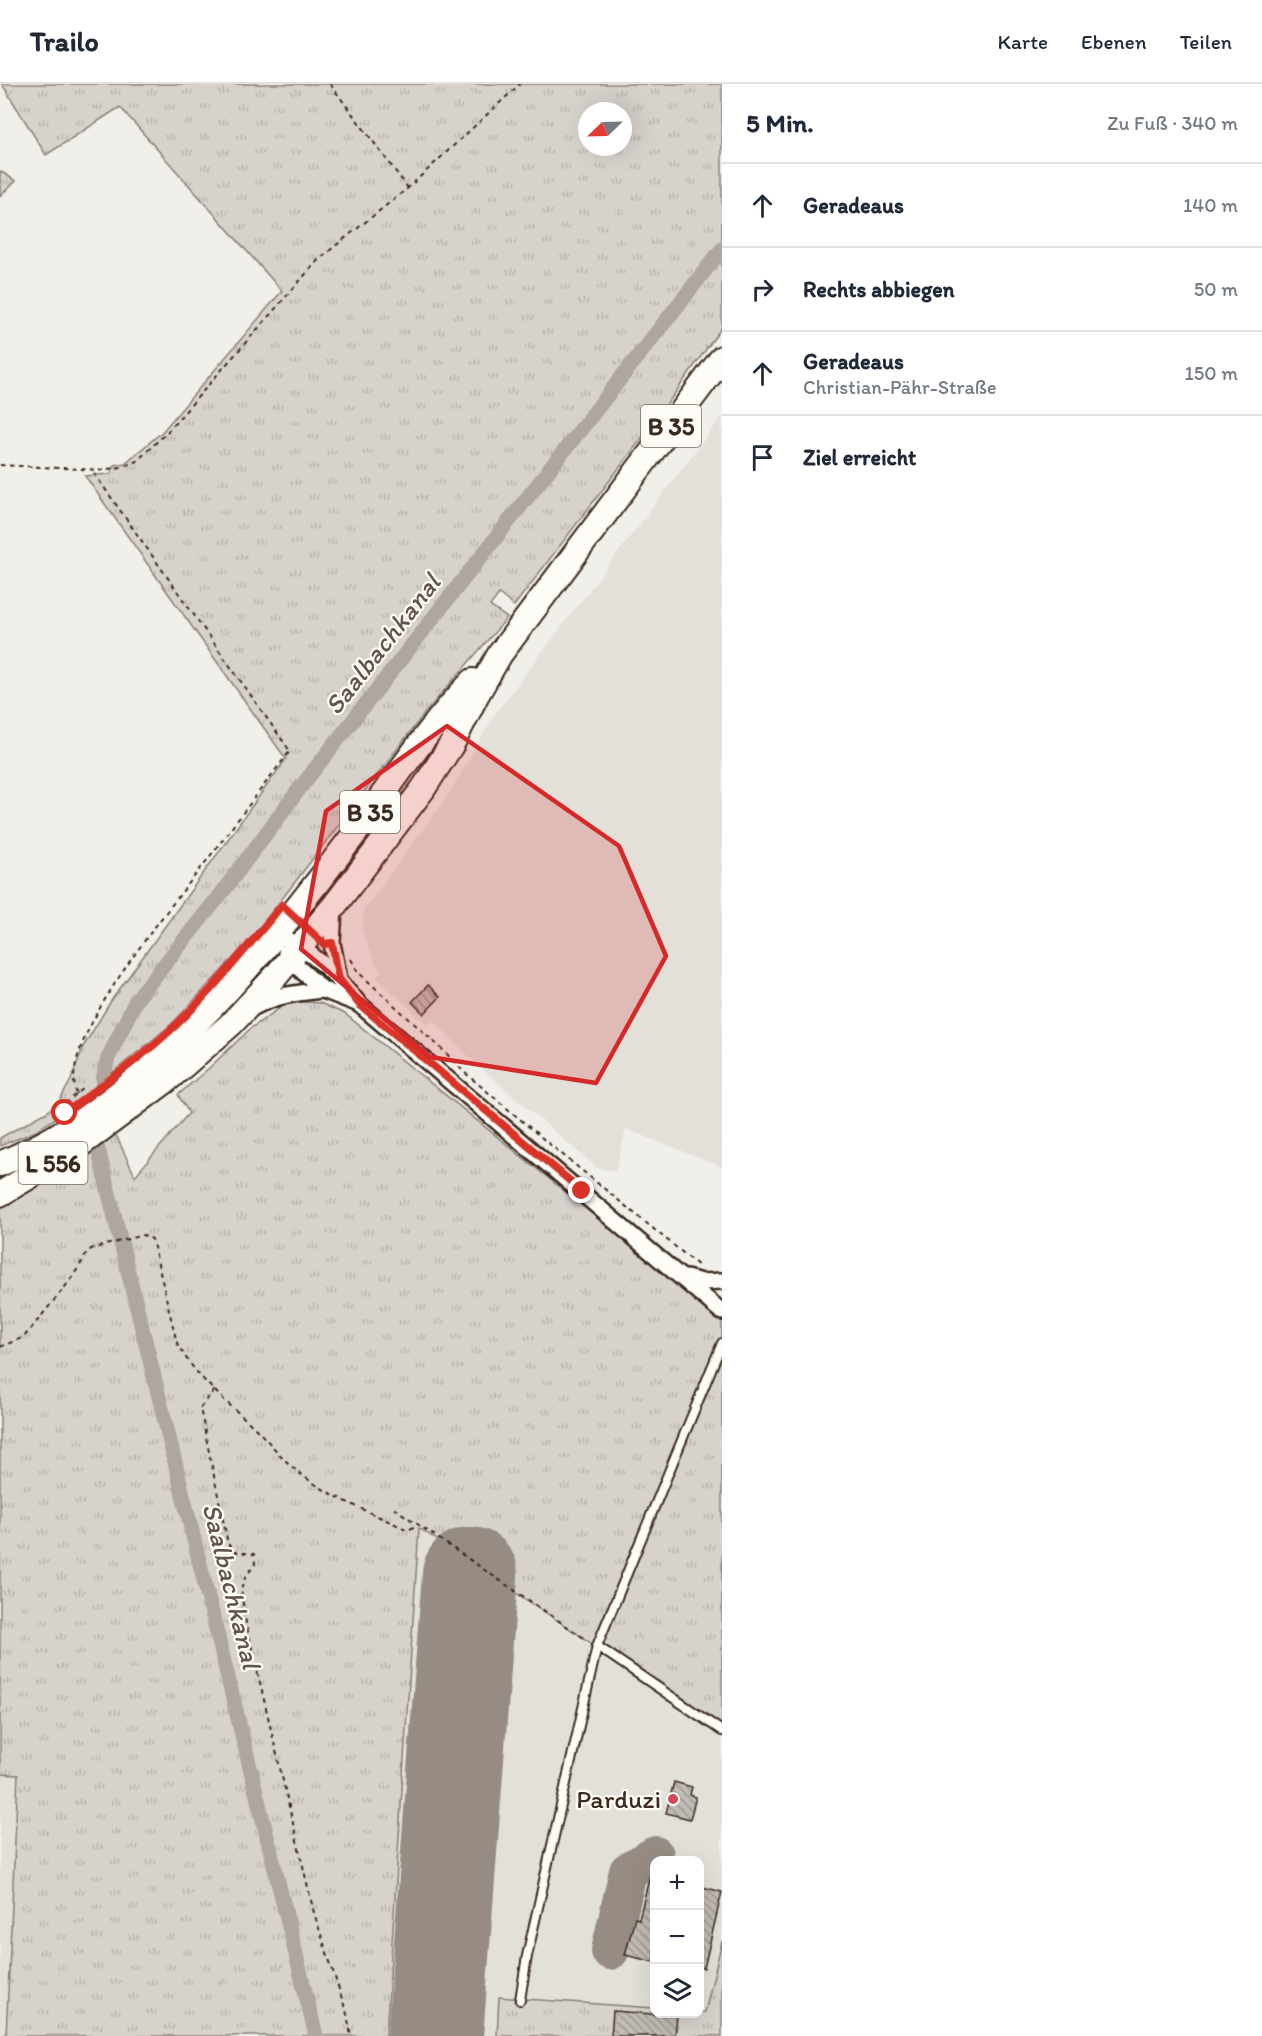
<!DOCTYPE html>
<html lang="de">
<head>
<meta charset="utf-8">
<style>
	:root { --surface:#fff; --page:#f6f6f7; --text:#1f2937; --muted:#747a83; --line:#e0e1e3 }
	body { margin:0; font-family:Itim,sans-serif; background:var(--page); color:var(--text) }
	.controls { position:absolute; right:18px; bottom:18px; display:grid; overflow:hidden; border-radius:12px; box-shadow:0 6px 24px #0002 }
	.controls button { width:54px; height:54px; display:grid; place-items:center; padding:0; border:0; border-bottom:2px solid var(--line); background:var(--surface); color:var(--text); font:30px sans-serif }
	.compass { position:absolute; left:578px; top:18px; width:54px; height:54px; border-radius:50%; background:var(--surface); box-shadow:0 6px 24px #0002; rotate:247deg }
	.stop { position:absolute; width:18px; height:18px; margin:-14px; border:4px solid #d93025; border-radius:50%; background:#fff }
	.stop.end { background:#d93025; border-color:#fff; box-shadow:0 2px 6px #0008 }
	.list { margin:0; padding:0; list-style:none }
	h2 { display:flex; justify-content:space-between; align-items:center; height:78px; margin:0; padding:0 24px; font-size:26px }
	h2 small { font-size:20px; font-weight:400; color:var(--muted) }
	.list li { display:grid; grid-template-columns:39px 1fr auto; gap:18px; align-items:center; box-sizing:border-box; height:84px; padding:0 24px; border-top:2px solid var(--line) }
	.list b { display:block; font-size:22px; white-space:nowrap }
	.list p { margin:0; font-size:20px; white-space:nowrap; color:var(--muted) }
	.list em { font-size:20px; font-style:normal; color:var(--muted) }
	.icon { flex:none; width:33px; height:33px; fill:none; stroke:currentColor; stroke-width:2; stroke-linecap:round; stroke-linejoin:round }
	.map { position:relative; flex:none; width:722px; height:1952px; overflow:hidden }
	header { display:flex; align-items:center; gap:36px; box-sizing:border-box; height:84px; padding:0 30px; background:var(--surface); border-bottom:2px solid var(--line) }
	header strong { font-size:28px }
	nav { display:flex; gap:33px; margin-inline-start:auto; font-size:21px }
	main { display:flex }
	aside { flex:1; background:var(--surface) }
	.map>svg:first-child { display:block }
	.built { fill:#e3e0da }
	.grass { fill:url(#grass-tufts); stroke:#897e75; stroke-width:1.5; fill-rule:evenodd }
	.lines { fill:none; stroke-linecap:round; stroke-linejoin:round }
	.canal { stroke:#aea69f; stroke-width:15 }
	.taxiway { stroke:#968c84; stroke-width:38 }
	.runway { stroke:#968c84; stroke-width:96 }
	.building { fill:url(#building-back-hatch); stroke:#3b2a1e; stroke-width:1.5 }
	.lane-casing { stroke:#3b2a1e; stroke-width:12 }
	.street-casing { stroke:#3b2a1e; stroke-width:20 }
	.primary-casing { stroke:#3b2a1e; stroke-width:28 }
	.path { stroke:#3b2a1e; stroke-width:2; stroke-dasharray:4.5 4.5; stroke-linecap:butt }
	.lane { stroke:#fdfcf7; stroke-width:8 }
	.street { stroke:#fdfcf7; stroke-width:15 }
	.primary { stroke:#fdfcf7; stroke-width:24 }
	.route { stroke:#d93025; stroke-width:8 }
	.marked { fill:#d62828; fill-opacity:0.2; stroke:#d62828; stroke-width:4.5; stroke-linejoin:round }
	.poi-dot { fill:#d1495b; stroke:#fdfcf7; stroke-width:2 }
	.labels { text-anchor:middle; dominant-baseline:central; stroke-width:4.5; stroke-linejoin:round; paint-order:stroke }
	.shield { fill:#fdfcf7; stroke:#75695f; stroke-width:1.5 }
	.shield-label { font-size:24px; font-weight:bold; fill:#3b2a1e }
	.poi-label { font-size:26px; fill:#3b2a1e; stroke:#fdfcf7; text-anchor:end }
	.water-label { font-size:27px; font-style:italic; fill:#63554b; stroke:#fdfcf7 }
</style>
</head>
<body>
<header>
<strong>Trailo</strong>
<nav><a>Karte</a><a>Ebenen</a><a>Teilen</a></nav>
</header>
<main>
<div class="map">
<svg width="722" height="1952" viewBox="0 0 722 1952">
	<defs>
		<pattern id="grass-tufts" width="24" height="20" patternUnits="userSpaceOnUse" patternTransform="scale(1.5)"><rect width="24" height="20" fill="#d7d2cc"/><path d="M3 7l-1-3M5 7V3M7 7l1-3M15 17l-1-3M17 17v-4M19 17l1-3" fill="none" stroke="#b9b4af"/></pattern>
		<pattern id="building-back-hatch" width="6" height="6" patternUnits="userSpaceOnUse" patternTransform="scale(1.5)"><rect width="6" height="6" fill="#c1bcb4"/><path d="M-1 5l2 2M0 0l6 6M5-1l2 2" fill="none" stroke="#9e9992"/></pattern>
	</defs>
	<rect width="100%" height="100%" fill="#f1efea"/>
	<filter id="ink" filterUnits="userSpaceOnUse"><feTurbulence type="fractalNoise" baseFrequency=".0167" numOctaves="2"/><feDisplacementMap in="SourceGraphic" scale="12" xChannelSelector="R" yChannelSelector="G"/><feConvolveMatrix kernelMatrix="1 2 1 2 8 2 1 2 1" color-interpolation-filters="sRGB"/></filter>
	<g filter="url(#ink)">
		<g class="built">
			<polygon points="722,332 722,1083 626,1045 616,1087 597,1084 476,980 433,936 428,941 376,893 381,888 372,873 362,847 363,827 449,710 495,630"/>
			<polygon points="419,1443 722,1653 722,1857 705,1928 700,1928 700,1776 654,1776 654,1930 689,1952 386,1952"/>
			<polygon points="0,1690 18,1690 6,1952 0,1952"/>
		</g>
		<g class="grass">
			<path d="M2,0h720v243l-67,94 -141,185 -15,-12 -9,12 17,12 -83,96 -172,224 -80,86 -105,86 -33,22 -34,14v-8l47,-26 13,-12 11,-20 12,-33 28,-46 175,-242 -201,-283 26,-2 3,-9 11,-2 37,-31 120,-141 -162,-184 -74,48zM587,27h36v36h-36z"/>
			<polygon points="0,87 16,97 0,112"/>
			<polygon points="276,876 233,926 173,974 262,883"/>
			<polygon points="290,917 320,919 345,930 722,1234 722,1647 419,1444 386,1952 6,1952 18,1691 0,1690 0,1124 72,1080 114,1047 135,1092 189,1029 178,1011 209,984 251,944"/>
			<polygon points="722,1857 722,1952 497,1952 499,1913 654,1924 654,1930 705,1928"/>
		</g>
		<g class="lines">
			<g class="canal">
				<polyline points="103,996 108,974 136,916 221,810 300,704 722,165"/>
				<polyline points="98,1065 316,1952"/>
			</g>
			<polyline class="taxiway" points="610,1867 628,1787 655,1771"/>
			<polyline class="runway" points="435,1952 470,1491"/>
		</g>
		<g class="building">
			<polygon points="428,901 440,913 424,930 412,918"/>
			<polygon points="674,1698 692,1703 690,1711 696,1713 690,1735 666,1729"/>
			<polygon points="650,1791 654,1792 654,1878 625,1871 635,1834 639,1835"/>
			<polygon points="699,1802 722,1808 704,1884 699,1884"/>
			<polygon points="613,1927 677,1932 675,1952 611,1952"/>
		</g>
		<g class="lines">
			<defs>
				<g id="lane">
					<polyline points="597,1562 722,1647"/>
					<polyline points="520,1916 527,1872 597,1562 722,1259"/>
				</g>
				<g id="street">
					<polyline points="334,824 332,859 339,895"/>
					<path d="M277,849c38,22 55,36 82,71l363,308"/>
					<polyline points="286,868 290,876 323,906 359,920"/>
					<path d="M254,923c22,-12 43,-14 69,-17"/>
					<polyline points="686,1194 702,1198 722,1197"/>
				</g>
				<g id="primary">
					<path d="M0,1080c18,-8 36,-16 53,-26 121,-71 216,-192 300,-302 38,-51 75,-109 120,-155"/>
					<polyline points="0,1110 69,1069 167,996 231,940 275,893 334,822 423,705 452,660 477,610 500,570 722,274"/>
				</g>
			</defs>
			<use href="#lane" class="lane-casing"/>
			<use href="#street" class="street-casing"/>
			<use href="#primary" class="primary-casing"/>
			<g class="path">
				<polyline points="330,0 408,104"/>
				<polyline points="0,381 101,386 121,383 137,377 168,347 319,175 408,104 520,0"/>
				<polyline points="351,875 358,888 443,966 464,988 547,1058 699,1182"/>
				<path d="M77,1010c-23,-49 93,-186 124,-226 30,-39 59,-78 89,-117l-199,-282"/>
				<polyline points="63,1026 61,1023 84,1004"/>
				<path d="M0,1263l24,-10 41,-50 14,-20 7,-13 5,-5 52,-14 9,4 25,104c19,36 52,60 80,87 17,17 30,35 49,48 31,22 68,36 102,52l10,-5"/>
				<polyline points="214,1306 200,1324 228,1460 235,1468 254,1470 255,1480 245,1494 241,1506 246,1539 314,1829 347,1930 351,1952"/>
				<polyline points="394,1424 587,1556"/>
			</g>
			<use href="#lane" class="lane"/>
			<use href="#street" class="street"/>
			<use href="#primary" class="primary"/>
		</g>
	</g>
	<g class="lines" filter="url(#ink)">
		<path class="route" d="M65,1029c38,-28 77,-56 111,-88 39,-37 72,-79 106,-120l42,39 8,-1 7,36 20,25 223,187"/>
	</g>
	<path class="marked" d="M447,642l172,120 47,110 -70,127 -166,-26 -129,-108 25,-138z"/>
	<circle class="poi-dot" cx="673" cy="1715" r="6"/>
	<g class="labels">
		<g class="shield">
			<rect x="641" y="321" width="60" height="42" rx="4.5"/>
			<rect x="340" y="707" width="60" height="42" rx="4.5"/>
			<rect x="18.5" y="1058" width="69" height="42" rx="4.5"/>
		</g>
		<g class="shield-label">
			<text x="671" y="342">B 35</text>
			<text x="370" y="728">B 35</text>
			<text x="53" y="1079">L 556</text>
		</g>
		<g class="poi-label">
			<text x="661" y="1715">Parduzi</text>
		</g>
		<g class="water-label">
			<text transform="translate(382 560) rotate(-52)">Saalbachkanal</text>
			<text transform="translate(232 1502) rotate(76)">Saalbachkanal</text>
		</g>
	</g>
</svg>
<div class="controls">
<button>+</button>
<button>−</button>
<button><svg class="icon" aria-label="layers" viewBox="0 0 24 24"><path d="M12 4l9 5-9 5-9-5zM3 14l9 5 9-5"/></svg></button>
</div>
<svg class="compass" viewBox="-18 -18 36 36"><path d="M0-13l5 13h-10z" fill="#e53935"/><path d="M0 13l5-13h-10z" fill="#747a83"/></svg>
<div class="stop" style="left:65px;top:1029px"></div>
<div class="stop end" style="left:582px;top:1107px"></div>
</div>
<aside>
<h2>5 Min.<small>Zu Fuß · 340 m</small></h2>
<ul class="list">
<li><svg class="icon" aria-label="ahead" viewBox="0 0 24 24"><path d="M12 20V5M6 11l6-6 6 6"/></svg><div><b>Geradeaus</b></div><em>140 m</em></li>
<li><svg class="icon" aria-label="right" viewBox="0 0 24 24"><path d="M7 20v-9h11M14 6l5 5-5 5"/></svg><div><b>Rechts abbiegen</b></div><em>50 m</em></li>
<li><svg class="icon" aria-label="ahead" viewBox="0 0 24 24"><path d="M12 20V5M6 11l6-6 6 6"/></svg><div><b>Geradeaus</b><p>Christian-Pähr-Straße</p></div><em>150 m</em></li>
<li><svg class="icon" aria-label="arrive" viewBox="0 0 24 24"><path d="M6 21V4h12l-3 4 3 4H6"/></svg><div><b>Ziel erreicht</b></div></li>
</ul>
</aside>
</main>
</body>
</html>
